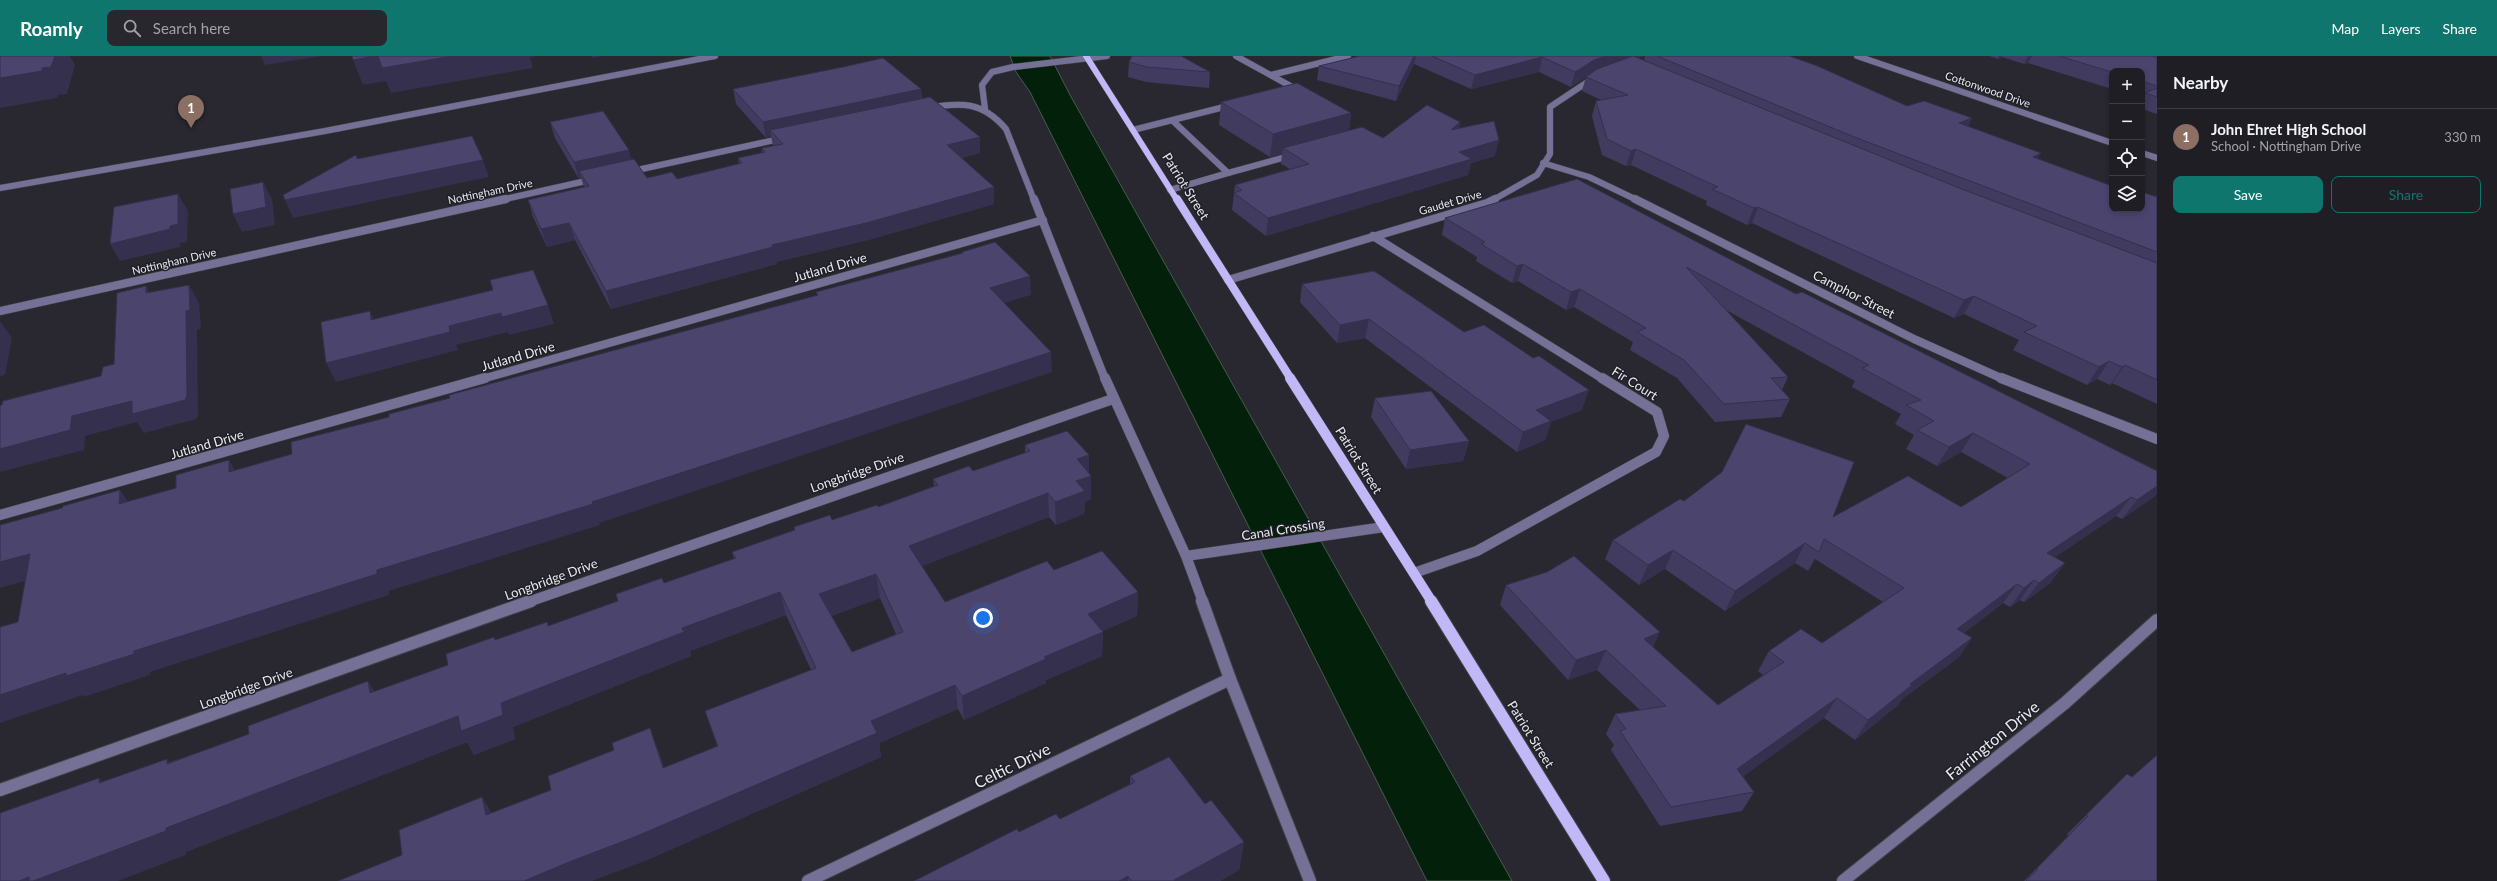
<!DOCTYPE html>
<html lang="en">
<head>
<meta charset="utf-8">
<style>
	:root { --surface:#1f1e25; --page:#27272d; --text:#f1f3f6; --muted:#a1a2a7; --line:#3c3c42; --accent:#0f766e }
	body { margin:0; font-family:Lato,sans-serif; background:var(--page); color:var(--text) }
	.controls { position:absolute; right:12px; top:12px; display:grid; overflow:hidden; border-radius:8px; box-shadow:0 2px 6px #0003 }
	.controls button { width:36px; height:36px; display:grid; place-items:center; padding:0; border:0; border-bottom:1px solid var(--line); background:var(--surface); color:var(--text); font:20px sans-serif }
	.you { position:absolute; left:983px; top:562px; width:14px; height:14px; margin:-10px; border:3px solid #fff; border-radius:50%; background:#1a73e8; box-shadow:0 0 0 6px #1a73e833 }
	.badge { display:grid; place-items:center; width:26px; height:26px; border-radius:50%; background:var(--accent); color:#fff; font-size:13px; font-weight:700 }
	.pin { position:absolute; translate:-50% -33px; filter:drop-shadow(0 1px 2px #0008) }
	.pin::after { content:''; position:absolute; top:21px; width:14px; height:12px; background:inherit; clip-path:polygon(0 0,100% 0,50% 100%) }
	.list { margin:0; padding:0; list-style:none }
	h2 { display:flex; justify-content:space-between; align-items:center; height:52px; margin:0; padding:0 16px; font-size:17px }
	h2 small { font-size:13px; font-weight:400; color:var(--muted) }
	.list li { display:grid; grid-template-columns:26px 1fr auto; gap:12px; align-items:center; box-sizing:border-box; height:56px; padding:0 16px; border-top:1px solid var(--line) }
	.list b { display:block; font-size:15px; white-space:nowrap }
	.list p { margin:0; font-size:13px; white-space:nowrap; color:var(--muted) }
	.list em { font-size:13px; font-style:normal; color:var(--muted) }
	.actions { display:flex; gap:8px; padding:12px 16px }
	.actions a { flex:1; padding:9px 0; border:1px solid var(--accent); border-radius:8px; text-align:center; font-size:14px; color:var(--accent) }
	.actions .main { background:var(--accent); color:#fff }
	.icon { flex:none; width:22px; height:22px; fill:none; stroke:currentColor; stroke-width:2; stroke-linecap:round; stroke-linejoin:round }
	.map { position:relative; flex:none; width:2157px; height:825px; overflow:hidden }
	header { display:flex; align-items:center; gap:24px; box-sizing:border-box; height:56px; padding:0 20px; background:var(--accent); color:#fff }
	header strong { font-size:19px }
	nav { display:flex; gap:22px; margin-inline-start:auto; font-size:14px }
	.search { width:280px; height:36px; background:var(--page); display:flex; align-items:center; gap:10px; box-sizing:border-box; padding:0 14px; border-radius:8px; color:var(--muted); font-size:15px }
	main { display:flex }
	aside { flex:1; background:var(--surface) }
	.map>svg:first-child { display:block }
	.water { fill:#03200b; stroke:#485c4f }
	.lines { fill:none; stroke-linecap:round; stroke-linejoin:round }
	.minor-far3-casing { stroke:#44434c; stroke-width:7 }
	.minor-far2-casing { stroke:#44434c; stroke-width:9 }
	.minor-far1-casing { stroke:#44434c; stroke-width:11 }
	.minor-casing { stroke:#44434c; stroke-width:14 }
	.major-far3-casing { stroke:#44434c; stroke-width:7 }
	.major-far2-casing { stroke:#44434c; stroke-width:9 }
	.major-far1-casing { stroke:#44434c; stroke-width:11 }
	.major-casing { stroke:#44434c; stroke-width:14 }
	.minor-far3 { stroke:#757095; stroke-width:6 }
	.minor-far2 { stroke:#757095; stroke-width:8 }
	.minor-far1 { stroke:#757095; stroke-width:10 }
	.minor { stroke:#757095; stroke-width:12 }
	.major-far3 { stroke:#c1b9f7; stroke-width:6 }
	.major-far2 { stroke:#c1b9f7; stroke-width:8 }
	.major-far1 { stroke:#c1b9f7; stroke-width:10 }
	.major { stroke:#c1b9f7; stroke-width:12 }
	.wall { fill:#403b5f; fill-rule:evenodd }
	.shaded-wall { fill:#34304d }
	.building { fill:#4b456e; stroke:#34304d; fill-rule:evenodd }
	.labels { text-anchor:middle; dominant-baseline:central; stroke-width:3; stroke-linejoin:round; paint-order:stroke }
	.far-street-label { font-size:11px; fill:#eae9ef; stroke:#1f1f27 }
	.street-label { font-size:13px; fill:#eae9ef; stroke:#1f1f27 }
	.near-street-label { font-size:16px; fill:#eae9ef; stroke:#1f1f27 }
</style>
</head>
<body>
<header>
<strong>Roamly</strong>
<div class="search"><svg class="icon" aria-label="search" viewBox="0 0 24 24"><circle cx="10" cy="10" r="6"/><path d="M15 15l6 6"/></svg>Search here</div>
<nav><a>Map</a><a>Layers</a><a>Share</a></nav>
</header>
<main>
<div class="map">
<svg width="2157" height="825" viewBox="0 0 2157 825">
	<rect width="100%" height="100%" fill="#292831"/>
	<polygon class="water" points="1010,0 1050,0 1070,39 1512,825 1427,825 1030,36 1016,16"/>
	<g class="lines">
		<defs>
			<g id="minor-far3">
				<polyline points="1236,0 1294,32"/>
				<polyline points="1857,0 2112,87"/>
				<polyline points="1271,19 1348,0"/>
				<path d="M927,52c34,-6 55,-7 79,21l28,71"/>
				<polyline points="985,53 982,29 992,16 1013,11 1107,0"/>
				<polyline points="1133,74 1232,49"/>
				<polyline points="2142,97 2157,102"/>
				<polyline points="1543,107 1589,121 1637,144"/>
				<polyline points="628,116 784,82"/>
				<polyline points="1228,117 1293,99"/>
				<polyline points="0,132 325,75 715,0"/>
				<polyline points="1170,134 1228,117 1173,65"/>
				<polyline points="501,144 595,123"/>
				<polyline points="1493,144 1537,119 1550,98 1550,51 1595,21"/>
			</g>
			<g id="minor-far2">
				<polyline points="1034,143 1105,323"/>
				<polyline points="1635,143 1914,283 2003,323"/>
				<polyline points="1373,180 1603,323"/>
				<polyline points="1228,224 1487,147 1495,143"/>
				<polyline points="0,255 506,143"/>
				<polyline points="482,323 1043,164"/>
			</g>
			<g id="minor-far1">
				<polyline points="1105,322 1186,500 1203,546"/>
				<polyline points="2001,322 2157,383"/>
				<polyline points="0,459 485,322"/>
				<polyline points="1186,500 1384,471"/>
				<polyline points="1414,517 1477,495 1656,396 1664,380 1657,356 1602,322"/>
				<polyline points="528,546 1113,343"/>
			</g>
			<g id="minor">
				<polyline points="1202,545 1230,623 1310,825"/>
				<polyline points="0,734 531,545"/>
				<polyline points="808,825 1230,623"/>
				<polyline points="1843,825 2065,647 2157,564"/>
			</g>
			<polyline id="major-far3" points="1086,0 1177,144"/>
			<polyline id="major-far2" points="1177,143 1291,323"/>
			<polyline id="major-far1" points="1290,322 1432,546"/>
			<polyline id="major" points="1431,545 1604,825"/>
		</defs>
		<use href="#minor-far3" class="minor-far3-casing"/>
		<use href="#minor-far2" class="minor-far2-casing"/>
		<use href="#minor-far1" class="minor-far1-casing"/>
		<use href="#minor" class="minor-casing"/>
		<use href="#major-far3" class="major-far3-casing"/>
		<use href="#major-far2" class="major-far2-casing"/>
		<use href="#major-far1" class="major-far1-casing"/>
		<use href="#major" class="major-casing"/>
		<use href="#minor-far3" class="minor-far3"/>
		<use href="#minor-far2" class="minor-far2"/>
		<use href="#minor-far1" class="minor-far1"/>
		<use href="#minor" class="minor"/>
		<use href="#major-far3" class="major-far3"/>
		<use href="#major-far2" class="major-far2"/>
		<use href="#major-far1" class="major-far1"/>
		<use href="#major" class="major"/>
	</g>
	<g class="wall">
		<polygon points="1360,0 1644,0 1638,2 1644,5 1645,0 1789,0 1907,50 1968,71 2038,102 2112,153 2157,141 2157,348 2112,327 2110,329 2097,323 2087,329 2013,294 2019,284 1964,258 1954,262 1752,167 1747,169 1706,149 1707,145 1631,109 1626,110 1602,99 1592,60 1596,45 1601,44 1582,35 1586,21 1571,31 1539,16 1471,33 1414,8 1396,45 1317,24 1319,10"/>
		<polygon points="1989,0 2157,0 2157,58 2142,53 2142,15 2112,15 2112,33 2028,7 2024,8 2002,1 1998,3"/>
		<polygon points="1129,6 1210,16 1209,32 1146,26 1128,21"/>
		<polygon points="733,33 921,33 922,42 980,97 961,102 994,131 994,148 868,184 776,206 777,208 611,253 575,184 547,191 533,161 528,144 584,131 581,122 579,123 555,82 550,66 631,103 647,122 677,123 739,108 738,102 762,97 762,92 773,90 771,80 766,82 736,48"/>
		<polygon points="1221,46 1351,57 1349,74 1383,82 1460,66 1459,73 1495,100 1471,107 1468,119 1266,180 1232,154 1235,129 1290,113 1281,108 1282,98 1270,101 1219,69"/>
		<polygon points="1577,123 1796,238 2157,415 2157,437 2155,440 2122,463 2116,460 2055,501 2065,507 2050,527 2024,546 2020,544 2010,551 2003,547 1964,577 1972,582 1958,602 1902,643 1898,649 1855,684 1824,662 1743,720 1754,736 1742,755 1660,770 1611,694 1614,689 1606,678 1615,658 1640,654 1597,614 1568,624 1500,549 1506,529 1653,591 1718,649 1763,619 1758,615 1769,595 1822,587 1883,546 1815,503 1808,515 1795,507 1725,555 1665,513 1639,529 1605,503 1613,484 1684,445 1833,461 1961,451 2008,422 1961,396 1937,410 1906,393 1914,379 1895,368 1901,358 1852,331 1855,325 1726,254 1788,321 1782,334 1790,343 1781,361 1715,366 1677,322 1630,294 1633,286 1574,251 1566,254 1518,225 1512,227 1476,205 1477,201 1442,179 1445,162"/>
		<polygon points="1302,228 1464,276 1582,354 1551,366 1545,384 1517,396 1365,282 1337,287 1300,246"/>
		<polygon points="1375,342 1469,385 1463,405 1406,413 1371,361"/>
		<path d="M1025,389l64,10v18l2,3v23l-6,3 -1,12 -28,11 -7,-8 -127,49 23,36 109,-32 84,22 -1,24 -35,15 1,1 -1,24 -56,24v3l-82,37 -6,-11 -79,34 2,14 -234,103 -56,21h-253l64,-26 80,-58 9,16 168,-61 5,16 53,-22 -12,-35 106,-41 -25,-55 -96,36 1,5 -178,71 2,12 -41,16 -7,-13 -281,110v3l-16,-93 205,-70 73,-27 46,-28 1,3 54,-14 69,-25 46,-18 70,-24 -2,-7 62,-22v-3l38,-7 46,-13 56,-21 -1,-7 40,-8 52,-18zM880,542l16,36 -44,18 -21,-36z"/>
		<polygon points="1130,720 1205,748 1244,786 1239,814 1220,825 914,825 1019,776 1060,763 1130,729"/>
		<polygon points="2132,721 2157,825 2024,825 2068,780 2067,778 2086,759"/>
	</g>
	<g class="shaded-wall">
		<polygon points="55,0 70,0 75,9 67,38 58,39 57,42 0,52 0,22 42,12"/>
		<polygon points="261,0 322,0 265,9"/>
		<polygon points="375,0 536,0 530,1 533,12 391,37 386,25 363,29 353,4"/>
		<polygon points="592,0 602,0 593,2"/>
		<polygon points="1414,0 1416,0 1414,8 1396,45 1399,30"/>
		<polygon points="1606,0 1644,0 1589,19 1571,31 1575,16 1594,4"/>
		<polygon points="1999,0 2003,0 2002,1 1998,3"/>
		<polygon points="2028,0 2032,0 2028,7 2024,8"/>
		<polygon points="1542,1 1539,16 1471,33 1475,19"/>
		<polygon points="921,33 922,48 770,74 771,80 766,82 763,66"/>
		<polygon points="1351,57 1348,80 1283,92 1282,98 1270,101 1273,78"/>
		<polygon points="1972,62 1965,78 1959,67"/>
		<polygon points="1460,66 1457,81 1451,74"/>
		<polygon points="980,81 980,97 948,105 947,89"/>
		<polygon points="1499,84 1495,100 1471,107 1468,119 1266,180 1268,162 1459,96"/>
		<polygon points="1636,93 1631,109 1626,110 1631,95"/>
		<polygon points="629,94 633,111 579,115 581,122 579,123 574,106"/>
		<polygon points="2041,97 2032,113 2033,101"/>
		<polygon points="483,104 489,121 293,162 285,144"/>
		<polygon points="263,126 272,143 275,169 242,176 233,158"/>
		<polygon points="994,131 994,148 868,184 776,206 777,208 611,253 606,235 772,189"/>
		<polygon points="178,138 188,155 187,186 180,187 180,191 120,205 110,188 170,170"/>
		<polygon points="1758,151 1752,167 1747,169 1754,152"/>
		<polygon points="569,167 575,184 547,191 541,173"/>
		<polygon points="1523,208 1518,225 1512,227 1517,210"/>
		<polygon points="1030,220 1031,239 991,251 990,232"/>
		<polygon points="189,229 199,247 201,273 197,274 198,360 196,363 144,377 137,366 85,380 84,394 0,416 0,393 72,360 132,345 186,255"/>
		<polygon points="146,230 157,248 146,237"/>
		<polygon points="1580,233 1574,251 1566,254 1571,236"/>
		<polygon points="1974,240 1964,258 1954,262 1964,244"/>
		<polygon points="548,249 554,268 509,279 508,276 456,289 458,294 336,326 326,307 449,270 501,257"/>
		<polygon points="370,255 378,273 371,264"/>
		<polygon points="1369,263 1365,282 1337,287 1340,269"/>
		<polygon points="0,265 12,282 5,319 0,320"/>
		<polygon points="1051,296 1052,316 599,467 600,469 389,535 389,539 150,616 150,619 84,641 83,639 0,667 0,639 377,514 592,446"/>
		<polygon points="2109,305 2097,323 2087,329 2099,311"/>
		<polygon points="2125,309 2112,327 2110,329 2122,311"/>
		<polygon points="1589,334 1582,354 1551,366 1545,384 1517,396 1523,376 1536,354"/>
		<polygon points="1973,377 1961,396 1937,410 1949,391"/>
		<polygon points="1469,385 1463,405 1406,413 1410,394"/>
		<polygon points="1089,399 1089,421 1091,420 1091,443 1085,446 1084,458 1056,469 1055,446 1077,403"/>
		<polygon points="229,404 241,425 229,416"/>
		<polygon points="2157,430 2157,437 2155,440 2122,463 2137,444"/>
		<polygon points="120,434 135,455 119,448"/>
		<polygon points="1048,437 1049,461 912,514 909,490"/>
		<polygon points="2131,441 2116,460 2032,517 2047,497"/>
		<polygon points="1805,487 1795,507 1725,555 1735,535"/>
		<polygon points="1673,494 1665,513 1639,529 1648,509"/>
		<polygon points="30,498 46,519 0,532 0,506"/>
		<polygon points="2065,507 2050,527 2024,546 2039,527"/>
		<polygon points="876,518 880,542 824,562 819,538"/>
		<polygon points="2034,524 2020,544 2010,551 2024,532"/>
		<polygon points="2017,528 2003,547 1943,593 1957,573"/>
		<polygon points="780,536 786,559 690,595 691,600 513,671 515,683 474,699 467,686 186,796 186,799 118,825 33,825 166,772 458,660 501,647 682,572"/>
		<polygon points="1138,536 1137,560 1088,582 1088,558"/>
		<polygon points="1103,576 1102,600 1046,624 1046,627 964,664 962,640 1044,601"/>
		<polygon points="1660,576 1651,596 1644,583"/>
		<polygon points="1972,582 1958,602 1902,643 1898,649 1855,684 1868,664 1910,628"/>
		<polygon points="1606,594 1597,614 1568,624 1576,604"/>
		<polygon points="368,625 383,649 370,637"/>
		<polygon points="955,629 958,653 879,687 881,701 647,804 591,825 524,825 871,665"/>
		<polygon points="1837,642 1824,662 1726,733 1737,713"/>
		<polygon points="650,672 659,696 672,736 663,712"/>
		<polygon points="167,703 187,726 167,708"/>
		<polygon points="99,722 121,745 99,727"/>
		<polygon points="482,741 495,764 486,759"/>
		<polygon points="1244,786 1239,814 1220,825 1174,825 1174,824"/>
		<polygon points="1128,820 1128,825 1119,825"/>
		<polygon points="29,821 33,825 19,825"/>
	</g>
	<g class="building">
		<polygon points="0,0 55,0 51,11 42,12 42,15 0,22"/>
		<polygon points="352,0 375,0 353,4"/>
		<polygon points="378,0 453,0 382,12"/>
		<polygon points="1132,0 1181,0 1210,16 1147,11 1129,6"/>
		<polygon points="1360,0 1414,0 1399,30 1319,10"/>
		<polygon points="1432,0 1606,0 1594,4 1575,16 1542,1 1475,19"/>
		<polygon points="1633,0 1959,132 2157,207 2157,324 2125,309 2122,311 2109,305 2099,311 2024,276 2037,270 1974,240 1964,244 1758,151 1754,152 1712,133 1718,131 1636,93 1631,95 1607,83 1596,45 1628,39 1586,21 1597,13"/>
		<polygon points="1657,0 1789,0 1815,9 1907,50 1924,45 1972,62 1959,67 2041,97 2033,101 2112,130 2112,153 2142,153 2142,136 2157,141 2157,196 1857,82"/>
		<polygon points="2059,0 2152,0 2157,2 2157,30 2142,25 2142,15 2112,15 2112,16"/>
		<polygon points="883,2 921,33 763,66 733,33 843,11"/>
		<polygon points="1297,27 1351,57 1273,78 1221,46"/>
		<polygon points="2157,32 2157,41 2145,37"/>
		<polygon points="930,41 980,81 947,89 994,131 866,167 772,189 773,191 606,235 569,167 541,173 528,144 589,130 579,115 634,103 647,122 672,116 677,123 742,107 738,102 765,96 762,92 783,88 770,74"/>
		<polygon points="1427,49 1460,66 1451,74 1494,65 1499,84 1459,96 1472,103 1268,162 1234,137 1242,134 1235,129 1309,108 1283,92 1362,71 1383,82"/>
		<polygon points="603,55 629,94 574,106 550,66"/>
		<polygon points="472,80 483,104 285,144 283,139 356,99 357,103"/>
		<polygon points="1577,123 1796,238 1802,236 2157,415 2157,430 2137,444 2131,441 2047,497 2065,507 2039,527 2034,524 2024,532 2017,528 1957,573 1972,582 1910,628 1912,629 1868,664 1837,642 1737,713 1754,736 1671,751 1620,675 1626,673 1615,658 1666,650 1606,594 1576,604 1506,529 1547,516 1574,500 1660,576 1644,583 1718,649 1784,606 1769,595 1801,573 1822,587 1904,532 1824,483 1819,496 1805,487 1735,535 1673,494 1648,509 1613,484 1680,443 1684,445 1722,416 1746,368 1854,406 1833,461 1908,420 1961,451 2030,408 1973,377 1949,391 1917,374 1934,365 1906,349 1921,344 1862,312 1869,309 1686,211 1788,321 1771,322 1790,343 1724,348 1684,304 1637,276 1646,272 1580,233 1571,236 1523,208 1517,210 1481,188 1485,186 1445,162"/>
		<polygon points="263,126 266,151 233,158 230,133"/>
		<polygon points="178,138 178,168 170,170 170,173 110,188 114,151"/>
		<polygon points="995,186 1030,220 990,232 1051,296 592,446 593,448 377,514 377,518 134,595 134,598 66,620 66,617 0,639 0,571 18,566 30,498 0,506 0,469 62,452 63,450 120,434 119,448 176,432 176,419 229,404 229,416 292,398 291,386 389,361 389,358 450,342 449,339 818,239 816,236 963,197 962,196"/>
		<polygon points="533,214 548,249 502,261 501,257 449,270 450,276 326,307 321,266 370,255 371,264 493,234 490,224"/>
		<polygon points="1374,215 1464,276 1484,269 1533,302 1539,300 1589,334 1536,354 1551,365 1523,376 1369,263 1340,269 1302,228"/>
		<polygon points="189,229 190,254 186,255 187,340 185,344 132,358 132,345 72,360 70,374 0,393 0,350 2,349 3,345 101,320 103,311 114,308 117,237 146,230 146,237"/>
		<polygon points="1431,335 1469,385 1410,394 1375,342"/>
		<path d="M1067,375l22,24 -12,4 14,17 -15,5 9,10 -30,11 -7,-9 -139,53 36,56 102,-41 7,9 48,-19 36,41 -50,22 15,18 -59,25 2,2 -84,37 -7,-11 -84,36 6,12 -240,103 -68,26 -45,19h-186l64,-26 -3,-25 83,-33 4,18 65,-25 -3,-14 66,-26 -2,-7 38,-15 13,40 55,-22 -13,-35 111,-43 -36,-76 -98,36 2,4 -183,71 2,12 -42,16 -3,-15 -292,112v3l-133,50h-4v-4l-10,4h-19v-68l99,-35v5l68,-24v5l82,-30 -1,-8 120,-45 2,12 78,-28 -2,-11 48,-17 1,3 52,-18 1,4 70,-25 -2,-7 46,-16 2,5 72,-25 -4,-6 63,-22 -1,-3 36,-12 2,5 45,-15 1,2 60,-22 -5,-6 36,-13 4,5 57,-20 -5,-6zM876,518l27,58 -51,20 -33,-58z"/>
		<polygon points="2157,699 2157,825 2026,825 2038,813 2037,812 2088,760 2086,759 2127,718 2132,721"/>
		<polygon points="1169,701 1205,748 1211,744 1244,786 1174,824 1175,825 1131,825 1128,820 1119,825 914,825 1017,773 1019,776 1056,758 1060,763 1135,726 1130,720"/>
	</g>
	<g class="labels">
		<g class="far-street-label">
			<text transform="translate(1988 33) rotate(19)">Cottonwood Drive</text>
			<text transform="translate(490 135) rotate(-12)">Nottingham Drive</text>
			<text transform="translate(1450 146) rotate(-16)">Gaudet Drive</text>
			<text transform="translate(174 205) rotate(-13)">Nottingham Drive</text>
		</g>
		<g class="street-label">
			<text transform="translate(1186 130) rotate(58)">Patriot Street</text>
			<text transform="translate(830 211) rotate(-16)">Jutland Drive</text>
			<text transform="translate(1854 238) rotate(27)">Camphor Street</text>
			<text transform="translate(518 300) rotate(-16)">Jutland Drive</text>
			<text transform="translate(1635 327) rotate(32)">Fir Court</text>
			<text transform="translate(207 388) rotate(-16)">Jutland Drive</text>
			<text transform="translate(1359 404) rotate(58)">Patriot Street</text>
			<text transform="translate(857 416) rotate(-19)">Longbridge Drive</text>
			<text transform="translate(1283 473) rotate(-9)">Canal Crossing</text>
			<text transform="translate(551 523) rotate(-20)">Longbridge Drive</text>
			<text transform="translate(246 632) rotate(-20)">Longbridge Drive</text>
			<text transform="translate(1531 678) rotate(58)">Patriot Street</text>
		</g>
		<g class="near-street-label">
			<text transform="translate(1992 684) rotate(-39)">Farrington Drive</text>
			<text transform="translate(1012 709) rotate(-26)">Celtic Drive</text>
		</g>
	</g>
</svg>
<div class="controls">
<button>+</button>
<button>−</button>
<button><svg class="icon" aria-label="locate" viewBox="0 0 24 24"><circle cx="12" cy="12" r="6"/><path d="M12 2v4M12 18v4M2 12h4M18 12h4"/></svg></button>
<button><svg class="icon" aria-label="layers" viewBox="0 0 24 24"><path d="M12 4l9 5-9 5-9-5zM3 14l9 5 9-5"/></svg></button>
</div>
<div class="you"></div>
<div class="pin badge" style="left:191px;top:72px;background:#8d6e63">1</div>
</div>
<aside>
<h2>Nearby<small></small></h2>
<ul class="list">
<li><span class="badge" style="background:#8d6e63">1</span><div><b>John Ehret High School</b><p>School · Nottingham Drive</p></div><em>330 m</em></li>
</ul>
<div class="actions"><a class="main">Save</a><a>Share</a></div>
</aside>
</main>
</body>
</html>
